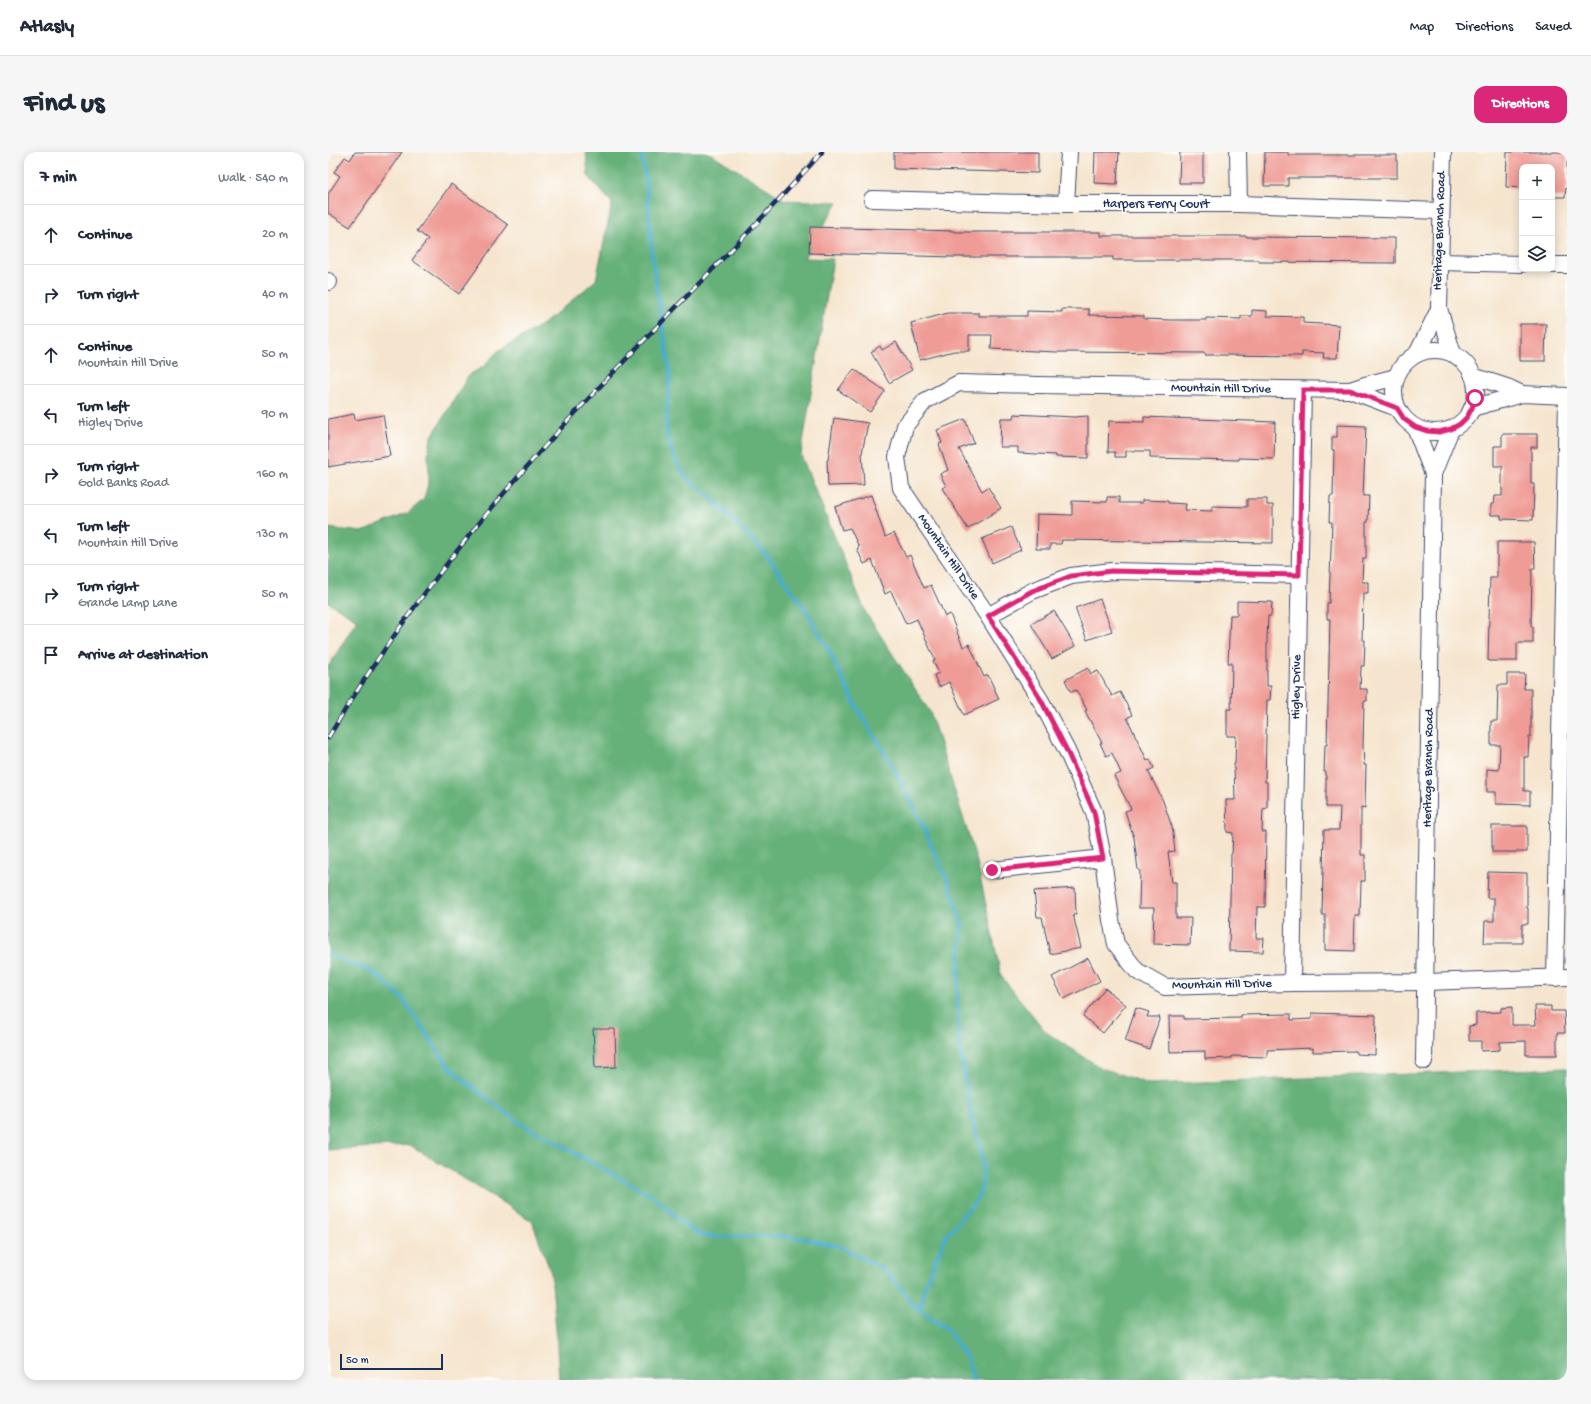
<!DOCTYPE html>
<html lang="en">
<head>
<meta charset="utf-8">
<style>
	:root { --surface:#fff; --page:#f6f6f7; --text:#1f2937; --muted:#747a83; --line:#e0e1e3; --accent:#db2777 }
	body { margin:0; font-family:"Gochi Hand",sans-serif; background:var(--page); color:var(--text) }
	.controls { position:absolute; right:12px; top:12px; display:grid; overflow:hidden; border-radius:8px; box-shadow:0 2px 10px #0003 }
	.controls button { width:36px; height:36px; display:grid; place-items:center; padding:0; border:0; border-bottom:1px solid var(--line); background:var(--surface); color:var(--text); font:20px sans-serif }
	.scale { position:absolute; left:12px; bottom:10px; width:103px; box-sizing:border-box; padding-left:4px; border:2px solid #1b2f5e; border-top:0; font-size:11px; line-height:14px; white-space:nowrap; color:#1b2f5e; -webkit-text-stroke:3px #fdfcf7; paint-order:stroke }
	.stop { position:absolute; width:12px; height:12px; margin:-9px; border:3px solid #db2777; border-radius:50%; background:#fff }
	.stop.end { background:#db2777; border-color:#fff; box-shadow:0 1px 4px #0008 }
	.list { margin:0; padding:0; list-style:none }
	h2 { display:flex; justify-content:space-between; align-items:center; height:52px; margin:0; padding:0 16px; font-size:17px }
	h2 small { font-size:13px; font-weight:400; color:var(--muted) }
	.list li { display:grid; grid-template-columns:26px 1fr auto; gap:12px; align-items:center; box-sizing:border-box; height:60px; padding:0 16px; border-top:1px solid var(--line) }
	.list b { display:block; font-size:15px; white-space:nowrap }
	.list p { margin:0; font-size:13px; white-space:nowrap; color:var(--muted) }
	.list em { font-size:13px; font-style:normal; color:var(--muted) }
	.icon { flex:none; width:22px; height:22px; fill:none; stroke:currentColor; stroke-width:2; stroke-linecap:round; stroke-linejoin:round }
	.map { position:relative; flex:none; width:1239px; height:1228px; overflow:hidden; border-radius:12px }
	header { display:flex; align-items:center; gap:24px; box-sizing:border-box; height:56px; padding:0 20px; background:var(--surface); border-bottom:1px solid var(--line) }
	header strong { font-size:19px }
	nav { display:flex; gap:22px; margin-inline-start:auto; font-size:14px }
	.intro { display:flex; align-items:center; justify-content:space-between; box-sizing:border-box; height:96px; padding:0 24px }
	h1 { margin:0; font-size:28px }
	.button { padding:10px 18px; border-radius:12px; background:var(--accent); color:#fff; font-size:14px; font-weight:700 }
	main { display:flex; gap:24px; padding:0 24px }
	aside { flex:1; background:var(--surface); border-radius:12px; box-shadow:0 2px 10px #0003 }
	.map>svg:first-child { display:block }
	.forest { fill:#66b179; stroke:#40706c }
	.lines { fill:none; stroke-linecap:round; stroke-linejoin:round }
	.stream { stroke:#4aadca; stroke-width:4 }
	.building { fill:#f09c96 }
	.street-casing { stroke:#3c4a6f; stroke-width:18 }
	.street { stroke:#fff; stroke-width:16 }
	.rail-casing { stroke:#1b2f5e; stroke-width:4.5 }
	.rail { stroke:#fdfcf7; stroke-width:3; stroke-dasharray:9; stroke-linecap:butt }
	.route { stroke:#db2777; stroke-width:5 }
	.labels { text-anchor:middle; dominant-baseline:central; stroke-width:3.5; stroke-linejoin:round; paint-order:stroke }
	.street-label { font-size:13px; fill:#1b2f5e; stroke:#fdfcf7 }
</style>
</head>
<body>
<header>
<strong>Atlasly</strong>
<nav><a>Map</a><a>Directions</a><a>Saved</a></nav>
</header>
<div class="intro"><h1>Find us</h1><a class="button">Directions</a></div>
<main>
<aside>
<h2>7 min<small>Walk · 540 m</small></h2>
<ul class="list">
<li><svg class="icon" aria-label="ahead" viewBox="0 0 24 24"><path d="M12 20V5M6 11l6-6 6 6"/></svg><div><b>Continue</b></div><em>20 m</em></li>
<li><svg class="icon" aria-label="right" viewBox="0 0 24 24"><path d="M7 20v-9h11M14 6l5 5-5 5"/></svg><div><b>Turn right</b></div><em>40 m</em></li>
<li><svg class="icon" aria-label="ahead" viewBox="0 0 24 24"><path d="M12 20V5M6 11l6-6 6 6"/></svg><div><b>Continue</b><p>Mountain Hill Drive</p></div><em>50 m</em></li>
<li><svg class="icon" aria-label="left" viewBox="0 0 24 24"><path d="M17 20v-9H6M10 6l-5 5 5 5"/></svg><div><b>Turn left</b><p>Higley Drive</p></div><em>90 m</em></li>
<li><svg class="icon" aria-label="right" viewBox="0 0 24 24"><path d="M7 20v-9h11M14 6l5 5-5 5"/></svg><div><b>Turn right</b><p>Gold Banks Road</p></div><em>160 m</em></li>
<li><svg class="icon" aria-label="left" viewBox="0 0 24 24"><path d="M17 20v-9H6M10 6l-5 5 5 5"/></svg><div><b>Turn left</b><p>Mountain Hill Drive</p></div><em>130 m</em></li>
<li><svg class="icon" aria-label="right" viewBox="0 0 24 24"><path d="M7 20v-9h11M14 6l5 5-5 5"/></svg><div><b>Turn right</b><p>Grande Lamp Lane</p></div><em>50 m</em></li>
<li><svg class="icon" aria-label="arrive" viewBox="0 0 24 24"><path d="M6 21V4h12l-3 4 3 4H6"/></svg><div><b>Arrive at destination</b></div></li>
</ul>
</aside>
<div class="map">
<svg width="1239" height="1228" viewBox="0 0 1239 1228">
	<rect width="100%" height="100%" fill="#fdfcf7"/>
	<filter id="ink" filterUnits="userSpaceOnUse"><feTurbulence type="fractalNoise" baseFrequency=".025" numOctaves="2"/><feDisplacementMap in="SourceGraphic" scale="8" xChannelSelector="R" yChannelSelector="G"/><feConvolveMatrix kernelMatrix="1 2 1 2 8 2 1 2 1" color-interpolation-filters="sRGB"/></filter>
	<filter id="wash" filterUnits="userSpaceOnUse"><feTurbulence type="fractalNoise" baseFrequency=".012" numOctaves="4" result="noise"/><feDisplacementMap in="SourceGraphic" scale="16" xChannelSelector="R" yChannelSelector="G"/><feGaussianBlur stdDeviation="0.9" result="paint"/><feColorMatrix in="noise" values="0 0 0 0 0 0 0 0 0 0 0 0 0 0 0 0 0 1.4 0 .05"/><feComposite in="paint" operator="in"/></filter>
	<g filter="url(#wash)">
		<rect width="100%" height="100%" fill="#f6e5ce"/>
		<polygon class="forest" points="258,0 377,0 385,3 457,48 510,50 476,106 505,107 473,303 538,461 602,560 649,710 673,824 718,880 773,916 821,932 1239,916 1239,1228 231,1228 228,1177 223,1121 204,1069 82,993 0,998 0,515 29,468 0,450 0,376 34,380 80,361 96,347 101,328 100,302 103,286 133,236 141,223 155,215 170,199 218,170 268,128 284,51 260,24"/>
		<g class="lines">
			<g class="stream">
				<polyline points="313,0 318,26 324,104 342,222 338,271 339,283 347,308 359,326 385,348 436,400 477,457 499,495 526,550 569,622 589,661 622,734 634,772 629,846 631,891 644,966 653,998 655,1015 654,1035 650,1046 618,1084 612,1097 595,1139 593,1154 594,1160"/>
				<polyline points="0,802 47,821 75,847 121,915 138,930 189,969 326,1045 358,1074 373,1083 388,1085 450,1084 478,1087 510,1094 556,1117 574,1137 583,1152 619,1177 640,1208 645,1228"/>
			</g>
		</g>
		<g id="blocks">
			<g class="building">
				<polygon points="27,0 74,0 22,75 0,61 0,42 12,24 6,20 17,5 22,8"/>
				<polygon points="566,0 710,0 710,21 566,17"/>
				<polygon points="767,0 791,0 789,32 766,31"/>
				<polygon points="852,0 875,0 875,31 851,31"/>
				<polygon points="937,0 960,0 960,3 1069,3 1069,26 960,26 960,34 936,34"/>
				<polygon points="1179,0 1239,0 1239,36 1238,36 1237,45 1224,45 1224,15 1194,15 1194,36 1178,35"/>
				<polygon points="123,32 180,73 131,142 84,108 100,87 89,79"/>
				<polygon points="482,75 626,79 626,80 773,80 773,84 919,84 919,85 1067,86 1067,111 931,110 931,108 785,108 785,105 626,105 481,101"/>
				<polygon points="734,157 761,157 761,163 816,164 816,167 842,168 878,168 878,166 913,167 913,164 924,164 924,158 939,159 939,164 975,165 975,171 1011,173 1009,206 995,206 996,201 974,200 974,204 893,203 877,203 877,201 729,200 663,197 664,183 641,183 641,199 626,199 592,208 583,171 620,161 651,161 651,164 699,164 699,159 734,160"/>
				<polygon points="1192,172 1218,172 1217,209 1192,209"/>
				<polygon points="568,190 584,218 561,231 543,200 552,194 554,198"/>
				<polygon points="526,217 557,239 542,260 510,238"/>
				<polygon points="26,262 27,268 55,263 62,304 0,315 0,267"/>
				<polygon points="686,262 746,265 760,264 760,306 728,305 728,303 690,301 690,295 672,295 673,266 685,266"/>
				<polygon points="816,265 947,270 946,307 911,306 911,308 822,306 822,299 798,299 798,305 787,305 787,300 780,300 781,269 816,270"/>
				<polygon points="506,266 540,271 534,301 536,333 500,334 499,308 500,308"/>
				<polygon points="637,267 646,291 631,297 654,339 660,335 673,356 640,377 614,336 618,334 612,322 620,318 611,292 614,291 609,278"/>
				<polygon points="1009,273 1038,274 1035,344 1041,344 1040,370 1038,370 1038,406 1035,406 1034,430 1040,430 1040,441 1035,441 1034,488 1037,488 1036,514 1033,514 1032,537 1039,537 1039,549 1036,549 1035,594 1036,613 1038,613 1037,656 1033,655 1033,703 1037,703 1037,729 1033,729 1032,764 1027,764 1026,799 997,798 997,763 994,763 996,678 1011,678 1012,655 998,655 998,620 996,620 997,593 999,593 1002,467 999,467 999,451 1001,451 1004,370 1001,370 1002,344 1005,344 1006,298 1004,298 1004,285 1009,285"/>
				<polygon points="1174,282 1209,282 1209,295 1203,295 1203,332 1206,332 1205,368 1173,367 1173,363 1163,363 1163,352 1166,352 1167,344 1174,344 1174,314 1166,314 1166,294 1174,294"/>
				<polygon points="543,343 557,385 566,381 578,405 582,403 596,436 603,433 617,464 622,462 635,495 641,492 656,525 660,523 671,547 636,563 621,530 611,535 606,523 611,521 605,509 607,508 589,467 578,472 563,439 557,442 544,408 536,412 529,397 531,395 522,376 514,378 507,355"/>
				<polygon points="779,345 791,345 791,351 814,351 814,348 840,349 840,351 858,352 857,358 884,359 884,354 919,355 919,347 939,347 939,353 945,353 945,391 734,388 733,392 722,392 722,397 708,397 709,362 744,363 744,349 779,350"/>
				<polygon points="683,375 693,398 664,411 654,387"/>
				<polygon points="1169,390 1206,390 1207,416 1204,416 1203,475 1205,475 1205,491 1189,491 1189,509 1160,509 1162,426 1169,426"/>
				<polygon points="772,447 784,479 759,488 747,456"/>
				<polygon points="909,449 944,450 943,464 940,464 939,486 939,534 943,534 942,548 939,548 938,585 937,630 939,630 939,656 935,657 934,680 938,680 937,755 929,755 928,786 936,786 935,800 901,799 903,702 904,702 905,681 899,680 898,648 907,648 906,612 907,612 908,584 899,584 899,557 903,557 904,511 900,511 902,463 909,463"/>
				<polygon points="726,459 747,494 724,507 703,472"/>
				<polygon points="760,516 763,522 770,519 784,544 792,540 804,563 799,566 819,608 822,607 826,616 820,619 835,649 844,675 847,699 840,700 844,730 848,730 848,766 863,766 862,793 825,792 826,756 811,756 812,718 810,718 806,686 797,659 803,657 786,624 793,621 784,601 778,604 772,591 774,591 757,559 759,558 748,538 743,540 737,528"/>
				<polygon points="1179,522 1197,522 1196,537 1203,537 1203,585 1201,585 1200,605 1196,605 1196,639 1202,639 1202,653 1168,652 1168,640 1159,640 1159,617 1171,618 1172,593 1163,593 1163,569 1169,569 1170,533 1179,533"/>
				<rect x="1164" y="674" width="35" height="26"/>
				<polygon points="1160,720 1199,721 1199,756 1200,756 1200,772 1194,772 1194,791 1156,791 1157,769 1166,769 1166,746 1159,746"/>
				<polygon points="747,736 748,762 745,762 753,796 722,802 714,765 709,765 706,739"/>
				<polygon points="760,806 772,829 736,847 724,825"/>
				<polygon points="777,836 798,853 775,881 755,864"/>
				<polygon points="1207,854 1223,854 1223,859 1236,859 1237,881 1229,881 1229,903 1198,903 1198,889 1172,890 1172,898 1153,899 1153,889 1141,889 1141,874 1148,873 1148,861 1173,860 1173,856 1184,855 1184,873 1208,873"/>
				<polygon points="808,856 821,860 819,865 832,865 821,897 797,889"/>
				<polygon points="984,861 1048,863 1047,903 1028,902 1028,899 985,900 985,896 939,898 939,905 904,904 904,906 877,907 877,899 842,900 841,864 856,864 856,867 913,866 913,863 963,862 963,868 984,867"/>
				<polygon points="265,877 287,877 288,915 267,916"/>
			</g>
		</g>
	</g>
	<g filter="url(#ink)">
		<use href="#blocks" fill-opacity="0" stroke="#3c4a6f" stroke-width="1"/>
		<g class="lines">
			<defs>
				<g id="street">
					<polyline points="910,0 911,52"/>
					<polyline points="1115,0 1111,157 1125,202"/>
					<polyline points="544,47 738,52 911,52 1113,59"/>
					<polyline points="738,52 741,0"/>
					<polyline points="1111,110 1194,112"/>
					<polyline points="1224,113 1239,113"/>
					<polyline points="0,129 1,130"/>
					<circle cx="1107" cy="239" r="41"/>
					<polyline points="1089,202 1111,157"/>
					<polyline points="1145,224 1179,235 1194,242"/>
					<polyline points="1068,225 1037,233 1022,238 709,233 631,231 597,249 577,274 569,305 573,336 660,464 713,549 739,599 766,660 775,706 783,768 788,792 809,819 837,835 964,831 1098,830 1239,825"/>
					<polyline points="1022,238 1069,256"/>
					<polyline points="1144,256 1194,242 1239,244"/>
					<polyline points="1087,275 1105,322 1096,909"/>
					<polyline points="1105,322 1123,277"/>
					<polyline points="660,464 704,439 743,424 784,419 971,423"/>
					<polyline points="664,718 775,706"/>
					<polyline points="1227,826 1239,247"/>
					<polyline points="964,831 975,238"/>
				</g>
			</defs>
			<use href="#street" class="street-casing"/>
			<use href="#street" class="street"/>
			<defs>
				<path id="rail" d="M0,586c67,-113 148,-217 237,-314 84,-92 174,-178 257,-272"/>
			</defs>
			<use href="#rail" class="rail-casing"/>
			<use href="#rail" class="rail"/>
		</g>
	</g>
	<g class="lines" filter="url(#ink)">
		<polyline class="route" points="664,718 775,706 766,660 739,599 713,548 660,464 704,439 743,424 784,419 971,423 975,238 1022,238 1069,256 1076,267 1087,275 1099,279 1111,280 1123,277 1132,272 1139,265 1144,256 1147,246"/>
	</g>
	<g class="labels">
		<g class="street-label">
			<text x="828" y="52">Harpers Ferry Court</text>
			<text transform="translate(1112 79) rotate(-88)">Heritage Branch Road</text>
			<text transform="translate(893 237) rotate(1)">Mountain Hill Drive</text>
			<text transform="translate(620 405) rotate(56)">Mountain Hill Drive</text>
			<text transform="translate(969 535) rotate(-89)">Higley Drive</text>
			<text transform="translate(1101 616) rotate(-89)">Heritage Branch Road</text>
			<text transform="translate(894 833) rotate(-1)">Mountain Hill Drive</text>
		</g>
	</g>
</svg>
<div class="controls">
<button>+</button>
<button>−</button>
<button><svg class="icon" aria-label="layers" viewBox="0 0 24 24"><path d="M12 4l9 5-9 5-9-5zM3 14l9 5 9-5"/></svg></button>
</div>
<div class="scale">50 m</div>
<div class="stop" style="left:1147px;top:246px"></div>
<div class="stop end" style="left:664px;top:718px"></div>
</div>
</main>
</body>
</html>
